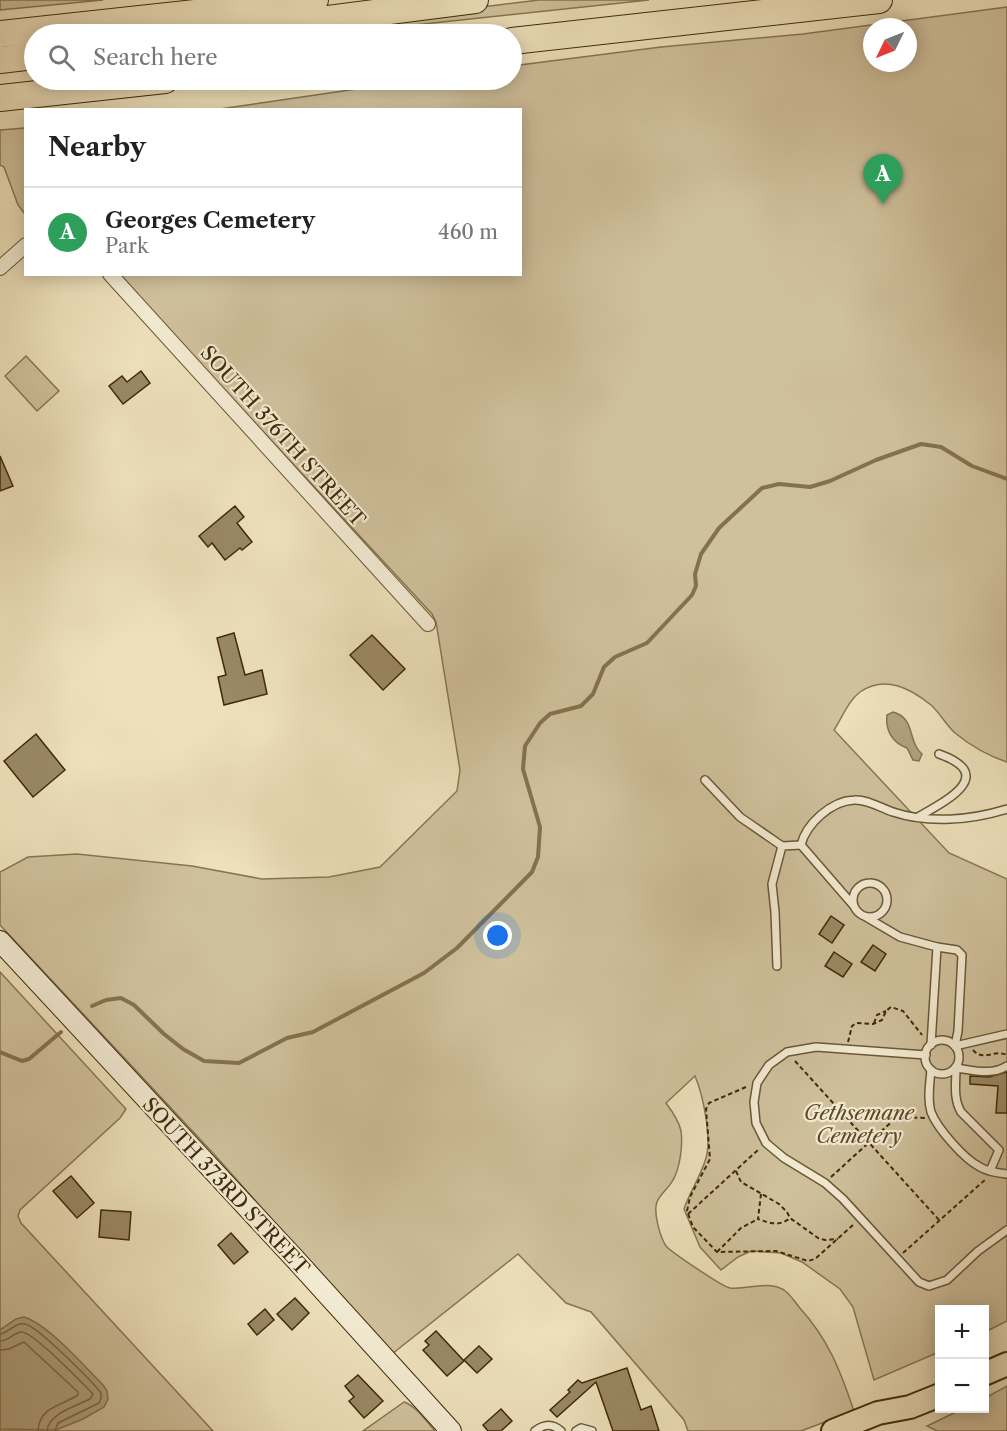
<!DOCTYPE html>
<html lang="en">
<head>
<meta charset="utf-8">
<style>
	:root { --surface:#fff; --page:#f6f6f6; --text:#222; --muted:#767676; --line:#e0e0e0; --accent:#111827 }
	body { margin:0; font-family:"Libre Caslon Text",serif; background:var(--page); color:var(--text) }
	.controls { position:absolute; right:18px; bottom:18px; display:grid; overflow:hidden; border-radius:0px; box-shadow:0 3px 15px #0003 }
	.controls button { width:54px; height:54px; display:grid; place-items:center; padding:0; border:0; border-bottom:2px solid var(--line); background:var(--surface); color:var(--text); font:30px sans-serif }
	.compass { position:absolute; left:863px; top:18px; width:54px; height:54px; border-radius:50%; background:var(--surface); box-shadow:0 3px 15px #0003; rotate:227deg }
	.you { position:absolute; left:498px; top:936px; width:21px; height:21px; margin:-15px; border:4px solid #fff; border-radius:50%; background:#1a73e8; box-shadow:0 0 0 9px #1a73e833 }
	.badge { display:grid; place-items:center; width:39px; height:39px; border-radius:50%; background:var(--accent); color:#fff; font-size:20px; font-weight:700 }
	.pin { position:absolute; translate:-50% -50px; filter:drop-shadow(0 2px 3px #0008) }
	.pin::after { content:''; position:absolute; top:32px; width:21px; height:18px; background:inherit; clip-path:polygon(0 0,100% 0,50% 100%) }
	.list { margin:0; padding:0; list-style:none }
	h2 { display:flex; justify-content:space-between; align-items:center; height:78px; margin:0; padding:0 24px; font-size:26px }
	h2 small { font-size:20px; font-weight:400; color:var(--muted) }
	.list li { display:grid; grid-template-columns:39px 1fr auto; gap:18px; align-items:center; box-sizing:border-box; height:90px; padding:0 24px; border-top:2px solid var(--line) }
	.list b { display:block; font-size:22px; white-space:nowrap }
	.list p { margin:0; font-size:20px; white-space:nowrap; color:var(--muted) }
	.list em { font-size:20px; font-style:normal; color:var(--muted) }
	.icon { flex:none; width:33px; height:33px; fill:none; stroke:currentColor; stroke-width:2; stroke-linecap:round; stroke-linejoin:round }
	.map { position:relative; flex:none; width:1007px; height:1431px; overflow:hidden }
	.search { position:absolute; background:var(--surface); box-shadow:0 3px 15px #0003; left:24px; top:24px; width:498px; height:66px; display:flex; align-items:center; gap:15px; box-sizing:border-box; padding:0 21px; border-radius:33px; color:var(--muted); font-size:22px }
	.panel { position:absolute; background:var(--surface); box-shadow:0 3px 15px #0003; left:24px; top:108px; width:498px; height:168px; border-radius:0px }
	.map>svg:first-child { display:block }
	.green { fill:#d0c19d; stroke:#887652; stroke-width:1.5; fill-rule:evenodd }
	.water { fill:#b2a27e; stroke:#84724f; stroke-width:1.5 }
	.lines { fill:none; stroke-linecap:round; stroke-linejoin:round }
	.shore { stroke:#796643; stroke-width:1.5 }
	.stream { stroke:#84724f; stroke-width:4 }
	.building { fill:#9a8965; stroke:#402a08; stroke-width:1.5 }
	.lane-casing { stroke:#6b5835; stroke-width:10 }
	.street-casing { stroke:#6b5835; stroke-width:16 }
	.secondary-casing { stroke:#402a08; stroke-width:22 }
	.primary-casing { stroke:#402a08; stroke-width:26 }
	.highway-casing { stroke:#402a08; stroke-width:28 }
	.path { stroke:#402a08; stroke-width:2; stroke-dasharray:4.5 3; stroke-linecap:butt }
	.lane { stroke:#f3ebd3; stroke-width:7 }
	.street { stroke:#f3ebd3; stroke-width:14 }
	.secondary { stroke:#f3ebd3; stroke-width:20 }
	.primary { stroke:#ede0bb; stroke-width:22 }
	.highway { stroke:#ede0bb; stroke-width:26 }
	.labels { text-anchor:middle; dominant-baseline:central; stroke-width:4.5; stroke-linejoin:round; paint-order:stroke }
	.street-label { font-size:20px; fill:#402a08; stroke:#f3ebd3 }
	.park-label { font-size:20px; font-style:italic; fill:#5d4826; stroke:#f3ebd3 }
</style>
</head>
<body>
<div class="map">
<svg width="1007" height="1431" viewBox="0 0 1007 1431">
	<rect width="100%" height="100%" fill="#ede0bb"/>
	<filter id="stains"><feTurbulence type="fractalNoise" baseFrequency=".00333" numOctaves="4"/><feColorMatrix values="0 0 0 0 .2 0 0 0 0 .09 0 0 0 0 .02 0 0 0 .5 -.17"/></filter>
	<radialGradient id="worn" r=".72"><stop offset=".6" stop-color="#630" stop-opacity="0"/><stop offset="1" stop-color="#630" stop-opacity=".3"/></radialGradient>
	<g class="green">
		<polygon points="0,0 103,0 0,10"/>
		<polygon points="539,0 649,0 396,27 309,34 266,34"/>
		<path d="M1007,7v755c-19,-6 -36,-16 -52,-29 -9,-8 -15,-20 -24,-28 -21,-17 -46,-30 -71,-13 -12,9 -18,26 -26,38l115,123 58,26v442l-22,11 -1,-22h-44l-1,42 -65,28 -21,-73 -13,-18 -38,-27 -21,-9 -30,-2 -13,6 -17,13 -21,-23 -16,-38c6,-18 17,-33 22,-51 6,-20 -3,-63 -11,-82l-29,27c6,8 13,18 15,28 2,14 -1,37 -8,49 -4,8 -13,14 -16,22 -4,10 3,35 9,44 5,6 57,41 64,42 19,2 37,-8 54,2 6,4 11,12 15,17 30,33 41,63 55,104l-53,20h-113l-4,-11 -93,-108 -25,-9 -48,-49 -126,100 -179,-201 -213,-228v-53l28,-15 49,-3 115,12 70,13 67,-2 51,-10 77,-76 3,-21 -24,-148 -4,-8 -314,-339 402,-1v-164l-300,-1 198,-29h94v-14l149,-19 142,-13zM872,27h36v36h-36z"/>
		<polygon points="25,128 26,128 25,214 18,205 4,167 0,165 0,130"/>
		<polygon points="26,356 59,391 37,411 5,376"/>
		<polygon points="0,972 126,1109 120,1118 20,1210 18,1216 21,1223 213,1431 0,1431"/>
		<polygon points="1007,1386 1007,1431 937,1431 927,1426 962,1409 984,1408 985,1398"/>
		<path d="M404,1402c12,4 22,19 31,29h-72z"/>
	</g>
	<g class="water">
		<path d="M893,712c23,6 14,29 29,42l-3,7 -6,-1 -6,-12c-14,-5 -22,-17 -20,-33z"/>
		<path d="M24,1317c25,8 59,48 79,68l4,6 1,8 -4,8 -21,12 -27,11 -56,-1v-99l16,-11z"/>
	</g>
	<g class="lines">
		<g class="shore">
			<path d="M0,1334c9,-1 15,-12 25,-10 11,1 68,58 76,69v5l-2,5 -41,20 -3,8"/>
			<path d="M0,1341c9,0 13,-8 21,-9 11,-2 62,52 72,62l-3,5c-14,7 -42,15 -43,32"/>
			<path d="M0,1350l9,-1 15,-7 54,50v3c-17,11 -39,12 -40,36"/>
		</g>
		<g class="stream">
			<polyline points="92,1006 106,1000 121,998 134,1005 164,1034 183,1049 204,1061 239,1063 287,1038 313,1032 424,973 457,948 532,872 538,857 540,827 523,769 525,746 540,723 550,714 581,706 593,694 604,667 615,657 647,643 692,595 696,586 695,574 701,554 719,528 762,488 779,484 810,487 830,481 876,460 921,444 941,447 972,466 1007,479"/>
			<polyline points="0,1052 22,1061 29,1059 61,1032"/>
		</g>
	</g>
	<g class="building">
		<polygon points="141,371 150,383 123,404 109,386 122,376 127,382"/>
		<polygon points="0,456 13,486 0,491"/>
		<polygon points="235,506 244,517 237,523 252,542 242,550 240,548 225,560 212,543 208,547 199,536"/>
		<polygon points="234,633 245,675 262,670 267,694 224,705 218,677 226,675 217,638"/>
		<polygon points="372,635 405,669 383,690 350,655"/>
		<polygon points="36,734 65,770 33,797 4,761"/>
		<polygon points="831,916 844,925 832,943 819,934"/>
		<polygon points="873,945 886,954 875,971 861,962"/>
		<polygon points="834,952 852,964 843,977 825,966"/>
		<polygon points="1007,1072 1007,1113 996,1113 998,1086 970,1084 970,1076 989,1077"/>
		<polygon points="71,1176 94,1203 77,1218 53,1191"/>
		<polygon points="101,1210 131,1212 129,1240 99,1237"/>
		<polygon points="231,1233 248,1252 234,1264 218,1245"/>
		<polygon points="295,1298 309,1313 292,1330 277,1314"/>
		<polygon points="265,1309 274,1320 257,1335 248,1324"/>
		<polygon points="436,1331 464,1361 447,1376 423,1350 429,1345 425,1341"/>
		<polygon points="479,1346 492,1359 477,1373 464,1360"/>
		<polygon points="627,1368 641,1410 651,1406 659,1431 613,1431 596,1382 557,1417 550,1410 570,1392 568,1390 578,1380 582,1383"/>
		<polygon points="358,1375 383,1401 364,1418 349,1401 354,1397 345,1386"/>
		<polygon points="501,1409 512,1421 501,1431 488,1431 483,1425"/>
	</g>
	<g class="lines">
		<defs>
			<g id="lane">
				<polyline points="705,780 740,817 782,846"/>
				<path d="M918,817c28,-16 80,-42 21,-63"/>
				<circle cx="870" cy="900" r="17"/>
				<path d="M853,905l-52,-60c5,-21 30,-44 53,-45 13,-1 27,8 39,12 36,12 78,8 114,-3"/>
				<polyline points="866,917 900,937 937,947 931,1045"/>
				<polyline points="937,947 957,950 962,955 958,1031 955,1046 1007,1034"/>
				<polyline points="777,966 775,912 772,884 782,846 801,845"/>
				<circle cx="942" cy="1057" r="17"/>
				<polyline points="926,1055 816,1047 787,1052 769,1065 757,1083 754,1102 756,1123 766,1143 784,1158 825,1183 843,1199 919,1282 929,1286 947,1280 978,1251 1007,1230"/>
				<path d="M931,1070c-1,13 -4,29 0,42 6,16 33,47 49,55 8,5 18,6 27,7"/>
				<path d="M990,1171l9,-21 -38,-38c-8,-14 -5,-29 -5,-44 16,2 36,8 51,-2"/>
				<path d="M535,1431c9,-7 17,-8 26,0"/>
				<polyline points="576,1431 581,1428 592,1431"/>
			</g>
			<g id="street">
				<polyline points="0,268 26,245"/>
				<polyline points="110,274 428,624"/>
			</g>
			<polyline id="secondary" points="0,941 295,1259 451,1431"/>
			<g id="primary">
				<polyline points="984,1374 1007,1364"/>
				<polyline points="833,1431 878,1413 910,1407 940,1395"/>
			</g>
			<g id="highway">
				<polyline points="0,34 315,0"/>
				<polyline points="211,34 475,0"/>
				<polyline points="512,41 879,0"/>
				<polyline points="0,60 34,56"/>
				<polyline points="0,98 165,80"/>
			</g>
		</defs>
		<use href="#lane" class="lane-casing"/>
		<use href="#street" class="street-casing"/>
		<use href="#secondary" class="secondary-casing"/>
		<use href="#primary" class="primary-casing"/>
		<use href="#highway" class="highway-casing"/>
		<g class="path">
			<polyline points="874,1023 877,1015 886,1011"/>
			<polyline points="848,1042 852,1026 856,1023 873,1024 882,1020 886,1011 891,1007 903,1011 922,1035"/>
			<path d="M973,1050c10,12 21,-1 34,5"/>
			<polyline points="795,1061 939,1220"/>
			<polyline points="746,1087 709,1103 706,1109 710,1159 690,1197 687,1211 693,1227 717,1252 776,1251 808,1261 815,1259 854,1224"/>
			<polyline points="736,1171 741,1182 779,1204 787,1212 790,1218 818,1238 825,1240 838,1239"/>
			<polyline points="831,1177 897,1117 925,1118"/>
			<path d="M761,1194l-3,25c12,4 21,8 32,-1"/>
			<polyline points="688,1214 759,1149"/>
			<polyline points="717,1252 741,1228 758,1219"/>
			<polyline points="903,1253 986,1179"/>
		</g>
		<use href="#lane" class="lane"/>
		<use href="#street" class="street"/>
		<use href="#secondary" class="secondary"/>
		<use href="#primary" class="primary"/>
		<use href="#highway" class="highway"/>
	</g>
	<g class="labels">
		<g class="street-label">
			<text transform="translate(283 436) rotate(48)">SOUTH 376TH STREET</text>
			<text transform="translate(226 1186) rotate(47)">SOUTH 373RD STREET</text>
		</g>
		<g class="park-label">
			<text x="859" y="1113">Gethsemane<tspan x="859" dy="23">Cemetery</tspan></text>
		</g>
	</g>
	<rect width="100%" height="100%" filter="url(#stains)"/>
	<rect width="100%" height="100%" fill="url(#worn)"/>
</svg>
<div class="controls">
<button>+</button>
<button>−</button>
</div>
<svg class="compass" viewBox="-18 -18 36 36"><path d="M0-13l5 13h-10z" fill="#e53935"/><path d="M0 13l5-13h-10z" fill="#767676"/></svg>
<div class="you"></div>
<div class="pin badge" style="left:883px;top:204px;background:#2e9e5b">A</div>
<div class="search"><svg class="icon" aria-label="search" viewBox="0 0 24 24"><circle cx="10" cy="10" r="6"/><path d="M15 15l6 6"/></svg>Search here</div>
<section class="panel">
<h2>Nearby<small></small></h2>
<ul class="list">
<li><span class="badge" style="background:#2e9e5b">A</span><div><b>Georges Cemetery</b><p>Park</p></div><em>460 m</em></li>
</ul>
</section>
</div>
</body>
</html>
